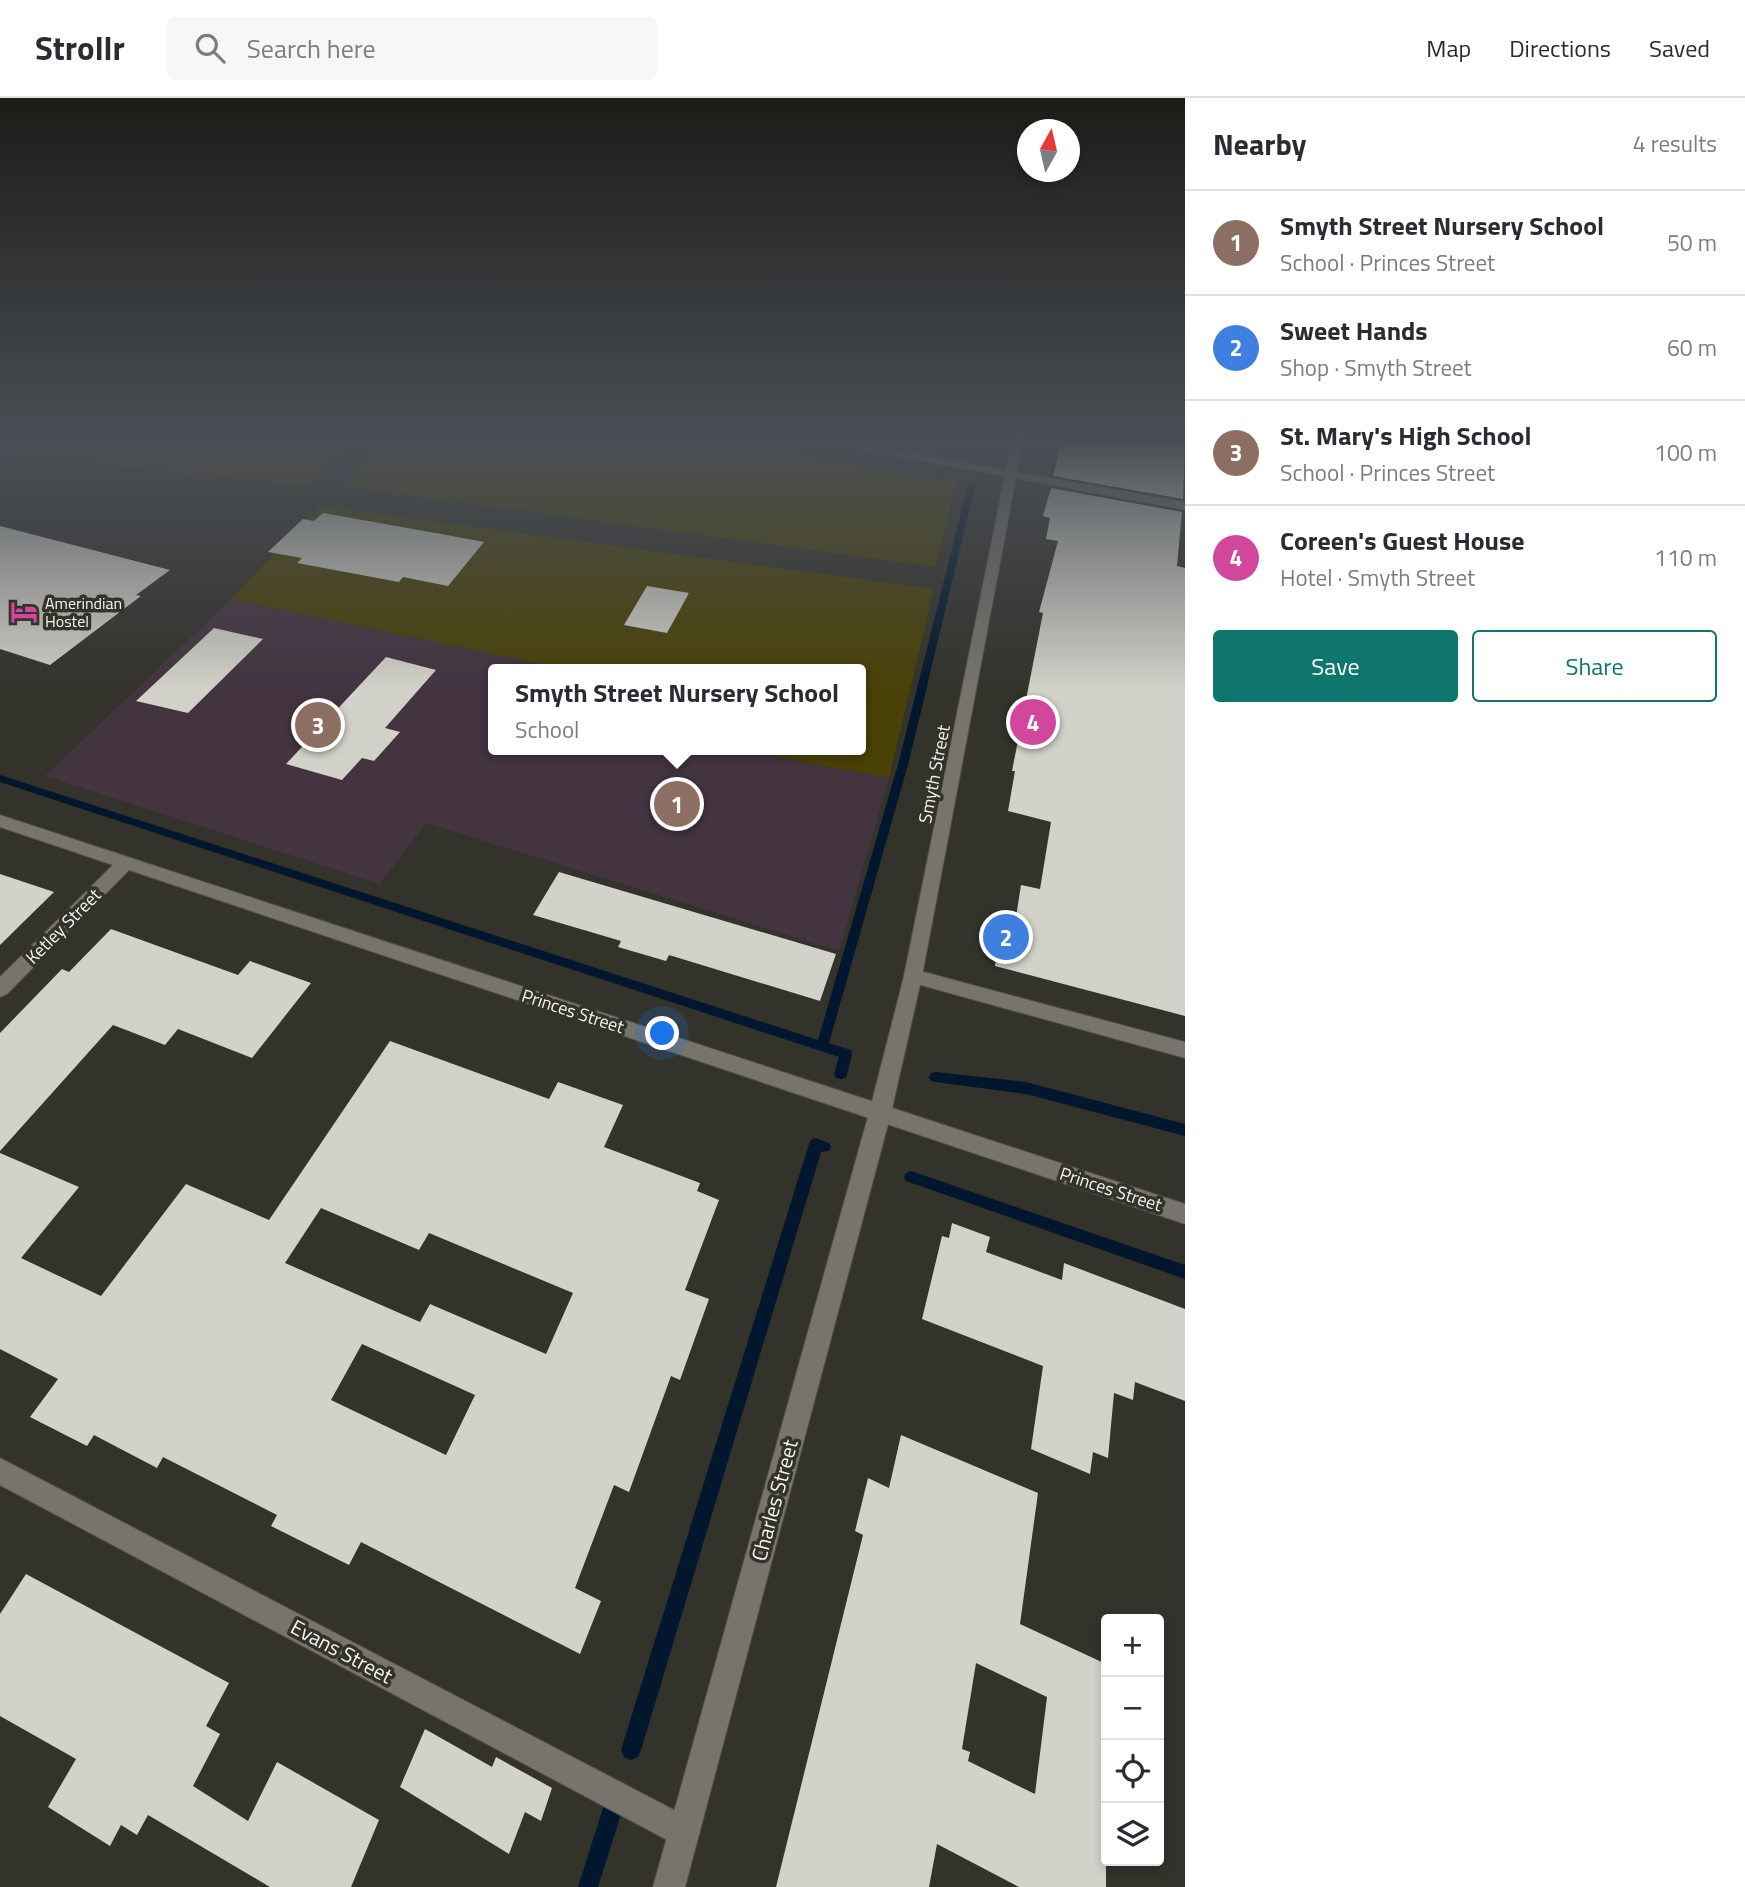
<!DOCTYPE html>
<html lang="en">
<head>
<meta charset="utf-8">
<style>
	:root { --surface:#fff; --page:#f7f7f7; --text:#2b2b33; --muted:#7c7c81; --line:#e1e1e2; --accent:#0f766e }
	body { margin:0; font-family:"Titillium Web",sans-serif; background:var(--page); color:var(--text) }
	.controls { position:absolute; right:21px; bottom:21px; display:grid; overflow:hidden; border-radius:7px; box-shadow:0 4px 10px #0003 }
	.controls button { width:63px; height:63px; display:grid; place-items:center; padding:0; border:0; border-bottom:2px solid var(--line); background:var(--surface); color:var(--text); font:35px sans-serif }
	.compass { position:absolute; left:1017px; top:21px; width:63px; height:63px; border-radius:50%; background:var(--surface); box-shadow:0 4px 10px #0003; rotate:8deg }
	.you { position:absolute; left:663px; top:936px; width:24px; height:24px; margin:-18px; border:5px solid #fff; border-radius:50%; background:#1a73e8; box-shadow:0 0 0 10px #1a73e833 }
	.badge { display:grid; place-items:center; width:46px; height:46px; border-radius:50%; background:var(--accent); color:#fff; font-size:23px; font-weight:700 }
	.pin { position:absolute; translate:-50% -50%; border:4px solid #fff; box-shadow:0 2px 7px #0006 }
	.popup { position:absolute; left:488px; top:566px; width:378px; height:91px; box-sizing:border-box; display:grid; place-content:center; border-radius:7px; background:var(--surface); filter:drop-shadow(0 2px 5px #0005); font-size:23px; white-space:nowrap; color:var(--muted) }
	.popup b { font-size:26px; color:var(--text) }
	.popup::after { content:''; position:absolute; left:50%; top:100%; margin-left:-14px; border:14px solid transparent; border-top-color:var(--surface) }
	.list { margin:0; padding:0; list-style:none }
	h2 { display:flex; justify-content:space-between; align-items:center; height:91px; margin:0; padding:0 28px; font-size:30px }
	h2 small { font-size:23px; font-weight:400; color:var(--muted) }
	.list li { display:grid; grid-template-columns:46px 1fr auto; gap:21px; align-items:center; box-sizing:border-box; height:105px; padding:0 28px; border-top:2px solid var(--line) }
	.list b { display:block; font-size:26px; white-space:nowrap }
	.list p { margin:0; font-size:23px; white-space:nowrap; color:var(--muted) }
	.list em { font-size:23px; font-style:normal; color:var(--muted) }
	.actions { display:flex; gap:14px; padding:21px 28px }
	.actions a { flex:1; padding:16px 0; border:2px solid var(--accent); border-radius:7px; text-align:center; font-size:24px; color:var(--accent) }
	.actions .main { background:var(--accent); color:#fff }
	.icon { flex:none; width:38px; height:38px; fill:none; stroke:currentColor; stroke-width:2; stroke-linecap:round; stroke-linejoin:round }
	.map { position:relative; flex:none; width:1185px; height:1789px; overflow:hidden }
	header { display:flex; align-items:center; gap:42px; box-sizing:border-box; height:98px; padding:0 35px; background:var(--surface); border-bottom:2px solid var(--line) }
	header strong { font-size:33px }
	nav { display:flex; gap:38px; margin-inline-start:auto; font-size:24px }
	.search { width:490px; height:63px; background:var(--page); display:flex; align-items:center; gap:18px; box-sizing:border-box; padding:0 24px; border-radius:7px; color:var(--muted); font-size:26px }
	main { display:flex }
	aside { flex:1; background:var(--surface) }
	.map>svg:first-child { display:block }
	.education { fill:#433440 }
	.green { fill:#4a4107 }
	.lines { fill:none; stroke-linecap:round; stroke-linejoin:round }
	.stream { fill:#02172d; fill-rule:evenodd }
	.building { fill:#d3d2ca; fill-rule:evenodd }
	.minor-casing { stroke:#4f4e49; stroke-width:2 }
	.tertiary-casing { stroke:#4f4e49; stroke-width:2 }
	.secondary-casing { stroke:#4f4e49; stroke-width:2 }
	.minor { fill:#76746d; fill-rule:evenodd }
	.tertiary { fill:#76746d; fill-rule:evenodd }
	.secondary { fill:#76746d; fill-rule:evenodd }
	.labels { text-anchor:middle; dominant-baseline:central; stroke-width:7; stroke-linejoin:round; paint-order:stroke }
	.far-poi-label { font-size:16px; fill:#f5f4f0; stroke:#33322b; text-anchor:start }
	.street-label { font-size:18px; fill:#f5f4f0; stroke:#33322b }
	.near-street-label { font-size:21px; fill:#f5f4f0; stroke:#33322b }
</style>
</head>
<body>
<header>
<strong>Strollr</strong>
<div class="search"><svg class="icon" aria-label="search" viewBox="0 0 24 24"><circle cx="10" cy="10" r="6"/><path d="M15 15l6 6"/></svg>Search here</div>
<nav><a>Map</a><a>Directions</a><a>Saved</a></nav>
</header>
<main>
<div class="map">
<svg width="1185" height="1789" viewBox="0 0 1185 1789">
	<rect width="100%" height="100%" fill="#33322b"/>
	<g class="education">
		<polygon points="0,343 46,343 21,358 0,356"/>
		<polygon points="231,501 563,571 493,571 493,652 740,652 889,680 839,853 426,725 380,786 45,678"/>
	</g>
	<g class="green">
		<polygon points="46,343 350,343 307,388 21,358"/>
		<polygon points="382,343 719,343 956,384 936,469 342,388"/>
		<polygon points="320,408 934,491 889,680 740,652 861,652 861,571 563,571 231,501"/>
	</g>
	<g class="lines">
		<g class="stream">
			<polygon points="969,382 976,384 909,663 829,945 851,952 852,956 846,980 841,981 836,980 834,976 839,959 0,684 0,677 818,942 899,663"/>
			<polygon points="936,974 1026,984 1185,1026 1185,1038 1026,996 936,984 931,983 929,979 931,975"/>
			<polygon points="816,1040 829,1045 831,1049 829,1053 821,1054 641,1652 638,1659 631,1662 624,1659 621,1652 809,1046 811,1042"/>
			<polygon points="911,1073 1185,1167 1185,1181 906,1083 904,1079 906,1075"/>
			<polygon points="613,1700 620,1703 623,1710 598,1789 578,1789 603,1710 606,1703"/>
		</g>
	</g>
	<g class="building">
		<polygon points="1062,343 1185,343 1183,401 1053,378"/>
		<polygon points="1051,390 1182,414 1177,468 1185,470 1185,918 995,868 1002,829 1014,832 1021,787 1040,791 1051,724 1008,713 1015,673 1012,673 1043,515 1039,514 1058,443 1046,441 1050,420 1043,418"/>
		<polygon points="323,415 441,436 484,444 448,488 403,479 399,484 297,465 302,460 268,454 303,421 314,423"/>
		<polygon points="0,428 170,472 136,497 141,498 50,567 0,551"/>
		<polygon points="647,488 689,495 667,535 624,527"/>
		<polygon points="214,530 263,541 188,615 136,603"/>
		<polygon points="386,559 436,572 385,630 400,634 374,663 362,660 342,682 286,666"/>
		<polygon points="559,774 836,856 820,903 669,857 666,863 618,849 621,843 533,817"/>
		<polygon points="0,776 54,794 0,847"/>
		<polygon points="111,831 238,877 250,863 311,885 252,960 178,931 165,947 113,927 0,1053 0,935 62,871 69,874"/>
		<path d="M390,943l159,58 9,-17 65,23 -19,42 96,36 -3,8 22,9 -34,90 24,9 -29,81 -9,-4 -42,116 -15,-7 -39,103 26,13 -21,53 -219,-112 -12,23 -78,-39 6,-11 -114,-58 -6,11 -63,-33 -7,11 -57,-29 28,-38 -58,-30v-196l79,34 -58,71 80,38 85,-112 83,36zM321,1110l98,42 10,-17 144,60 -27,61 -116,-50 -10,18 -135,-59zM362,1246l113,51 -29,60 -115,-55z"/>
		<polygon points="952,1125 990,1139 986,1154 1062,1182 1064,1165 1185,1211 1185,1303 1135,1284 1133,1302 1114,1295 1108,1360 1093,1354 1090,1376 1031,1351 1043,1268 922,1221 942,1138 949,1140"/>
		<path d="M901,1337l137,58 -18,131 86,40v223h-87l-82,-43 -8,43h-153l87,-352 -8,-4 13,-53 21,10zM976,1565l71,34 -12,97 -67,-33 2,-9 -8,-3z"/>
		<polygon points="26,1476 229,1585 206,1628 220,1636 193,1688 248,1723 277,1664 379,1722 351,1789 270,1789 148,1717 137,1737 121,1727 110,1748 48,1709 76,1661 0,1618 0,1516"/>
		<polygon points="425,1631 492,1669 496,1659 552,1690 541,1723 525,1714 509,1756 400,1689"/>
	</g>
	<g class="lines">
		<defs>
			<g id="minor">
				<polygon points="0,717 1185,1106 1185,1126 129,772 7,896 0,899 0,879 113,767 0,729"/>
				<polygon points="913,871 1185,944 1185,960 906,883 904,878 906,873"/>
				<polygon points="0,1360 695,1723 700,1734 695,1745 684,1750 673,1745 0,1387"/>
			</g>
			<polygon id="tertiary" points="816,343 842,343 1185,404 1185,412"/>
			<polygon id="secondary" points="1012,343 1023,343 922,878 891,1015 685,1789 653,1789 869,1015 904,878"/>
		</defs>
		<use href="#minor" class="minor-casing"/>
		<use href="#tertiary" class="tertiary-casing"/>
		<use href="#secondary" class="secondary-casing"/>
		<use href="#minor" class="minor"/>
		<use href="#tertiary" class="tertiary"/>
		<use href="#secondary" class="secondary"/>
	</g>
	<linearGradient id="sky" x2="0" y2="1"><stop stop-color="#1c1c18"/><stop offset="0.58" stop-color="#4a4f55"/><stop offset="1" stop-color="#4a4f55" stop-opacity="0"/></linearGradient>
	<rect width="1185" height="594" fill="url(#sky)"/>
	<defs>
		<symbol id="hotel-bare" viewBox="-9 -9 18 18"><path d="M-6-4.5h1.5V1H6V5H4.5V3h-9V5H-6ZM-4 0a1.8 1.8 0 1 1 3.6 0ZM.5 0V-2.5h3Q6-2.5 6 0Z" fill="#d1479c" stroke="#33322b" stroke-width="2.5" paint-order="stroke"/></symbol>
	</defs>
	<g fill-rule="evenodd">
		<use href="#hotel-bare" x="5" y="495" width="38" height="38"/>
	</g>
	<g class="labels">
		<g class="far-poi-label">
			<text x="45" y="505">Amerindian<tspan x="45" dy="18">Hostel</tspan></text>
		</g>
		<g class="street-label">
			<text transform="translate(934 676) rotate(-79)">Smyth Street</text>
			<text transform="translate(63 828) rotate(-45)">Ketley Street</text>
			<text transform="translate(573 913) rotate(18)">Princes Street</text>
			<text transform="translate(1111 1091) rotate(18)">Princes Street</text>
		</g>
		<g class="near-street-label">
			<text transform="translate(774 1402) rotate(-75)">Charles Street</text>
			<text transform="translate(342 1553) rotate(28)">Evans Street</text>
		</g>
	</g>
</svg>
<div class="controls">
<button>+</button>
<button>−</button>
<button><svg class="icon" aria-label="locate" viewBox="0 0 24 24"><circle cx="12" cy="12" r="6"/><path d="M12 2v4M12 18v4M2 12h4M18 12h4"/></svg></button>
<button><svg class="icon" aria-label="layers" viewBox="0 0 24 24"><path d="M12 4l9 5-9 5-9-5zM3 14l9 5 9-5"/></svg></button>
</div>
<svg class="compass" viewBox="-18 -18 36 36"><path d="M0-13l5 13h-10z" fill="#e53935"/><path d="M0 13l5-13h-10z" fill="#7c7c81"/></svg>
<div class="you"></div>
<div class="pin badge" style="left:677px;top:706px;background:#8d6e63">1</div>
<div class="popup"><b>Smyth Street Nursery School</b>School</div>
<div class="pin badge" style="left:1006px;top:839px;background:#3f7fe0">2</div>
<div class="pin badge" style="left:318px;top:627px;background:#8d6e63">3</div>
<div class="pin badge" style="left:1033px;top:624px;background:#d1479c">4</div>
</div>
<aside>
<h2>Nearby<small>4 results</small></h2>
<ul class="list">
<li><span class="badge" style="background:#8d6e63">1</span><div><b>Smyth Street Nursery School</b><p>School · Princes Street</p></div><em>50 m</em></li>
<li><span class="badge" style="background:#3f7fe0">2</span><div><b>Sweet Hands</b><p>Shop · Smyth Street</p></div><em>60 m</em></li>
<li><span class="badge" style="background:#8d6e63">3</span><div><b>St. Mary's High School</b><p>School · Princes Street</p></div><em>100 m</em></li>
<li><span class="badge" style="background:#d1479c">4</span><div><b>Coreen's Guest House</b><p>Hotel · Smyth Street</p></div><em>110 m</em></li>
</ul>
<div class="actions"><a class="main">Save</a><a>Share</a></div>
</aside>
</main>
</body>
</html>
